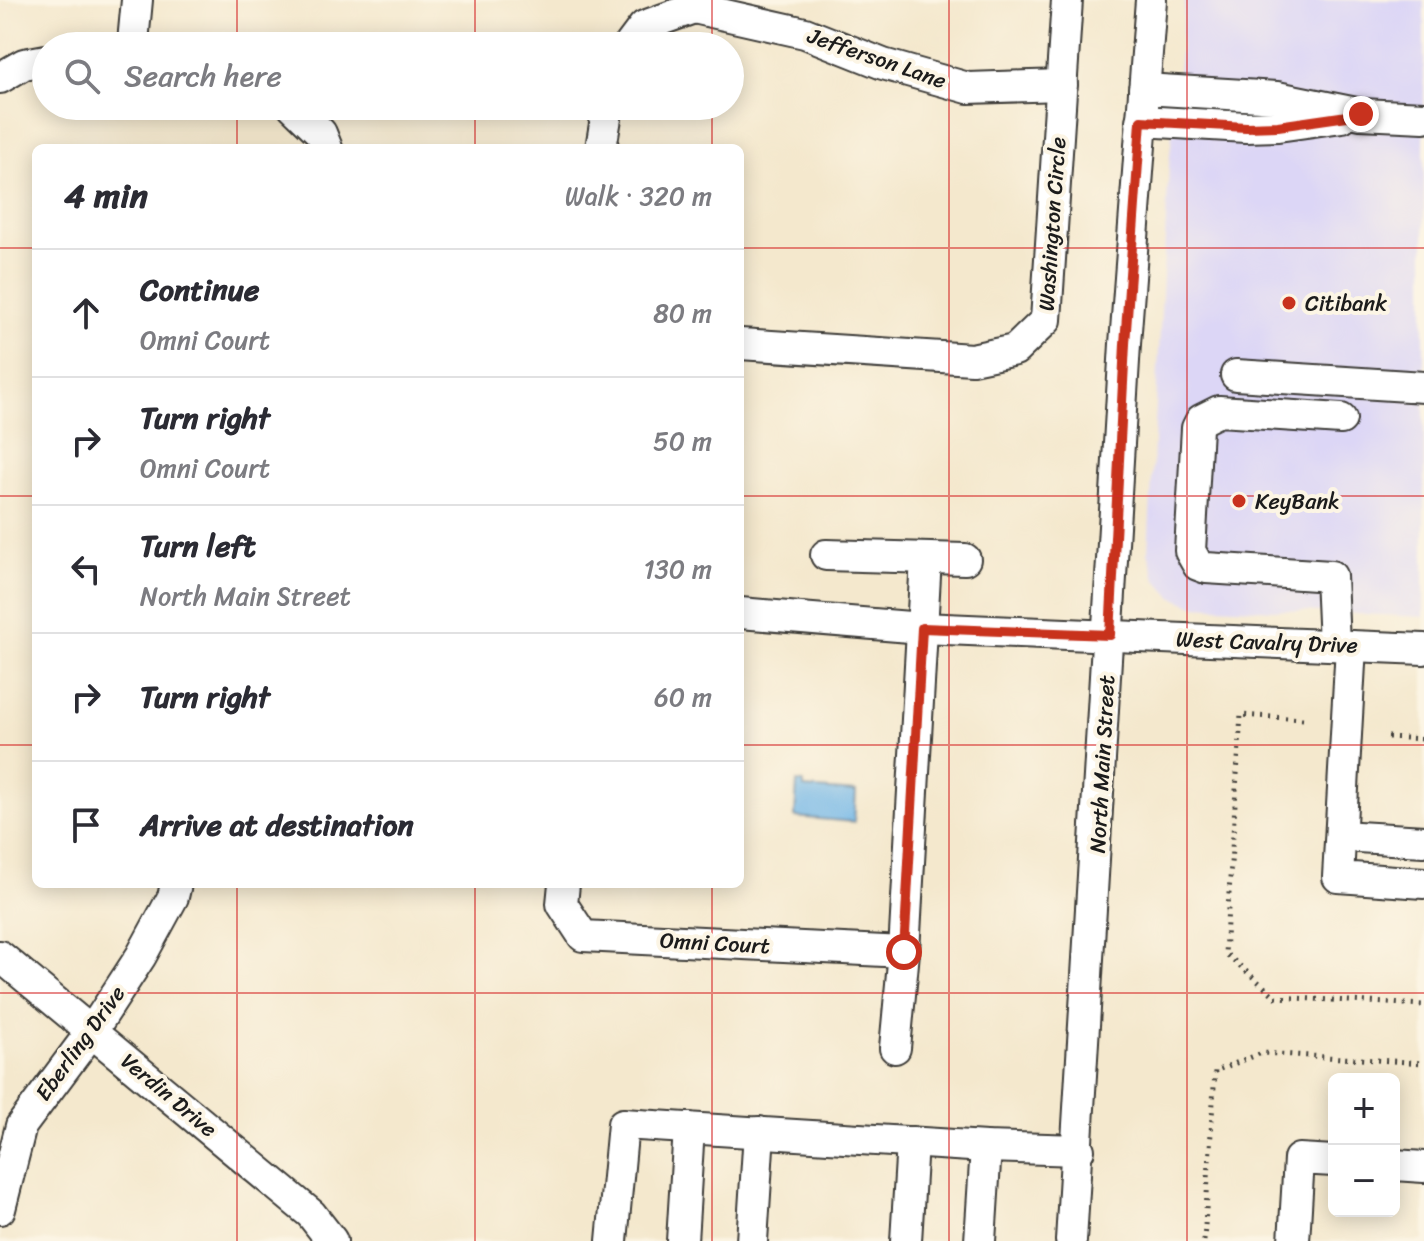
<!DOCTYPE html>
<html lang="en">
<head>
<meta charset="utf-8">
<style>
	:root { --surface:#fff; --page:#f7f7f7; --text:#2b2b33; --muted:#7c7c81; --line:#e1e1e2 }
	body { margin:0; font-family:Sriracha,sans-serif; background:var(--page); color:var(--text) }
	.controls { position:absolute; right:24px; bottom:24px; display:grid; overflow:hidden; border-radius:12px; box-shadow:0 4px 20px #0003 }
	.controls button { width:72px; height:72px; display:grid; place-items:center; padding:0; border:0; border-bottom:2px solid var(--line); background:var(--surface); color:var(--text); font:40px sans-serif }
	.stop { position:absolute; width:24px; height:24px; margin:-18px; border:6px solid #c8321e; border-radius:50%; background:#fff }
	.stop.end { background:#c8321e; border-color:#fff; box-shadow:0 2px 8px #0008 }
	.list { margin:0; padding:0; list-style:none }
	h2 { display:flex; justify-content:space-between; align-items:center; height:104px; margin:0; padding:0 32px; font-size:34px }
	h2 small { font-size:26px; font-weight:400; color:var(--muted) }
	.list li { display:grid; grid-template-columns:52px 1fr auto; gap:24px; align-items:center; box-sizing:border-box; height:128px; padding:0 32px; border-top:2px solid var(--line) }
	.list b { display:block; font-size:30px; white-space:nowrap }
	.list p { margin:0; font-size:26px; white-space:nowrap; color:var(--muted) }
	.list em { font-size:26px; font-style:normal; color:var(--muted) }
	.icon { flex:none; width:44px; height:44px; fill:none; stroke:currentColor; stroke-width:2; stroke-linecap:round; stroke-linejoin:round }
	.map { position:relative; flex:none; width:1424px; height:1241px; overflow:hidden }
	.search { position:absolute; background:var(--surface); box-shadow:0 4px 20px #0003; left:32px; top:32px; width:712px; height:88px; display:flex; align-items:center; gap:20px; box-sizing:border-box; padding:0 28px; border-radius:44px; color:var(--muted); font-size:30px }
	.panel { position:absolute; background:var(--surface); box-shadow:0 4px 20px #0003; left:32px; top:144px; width:712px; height:744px; border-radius:12px }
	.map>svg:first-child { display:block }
	.built { fill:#dcd6f6 }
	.water { fill:#71b6e7; stroke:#466982; stroke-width:2 }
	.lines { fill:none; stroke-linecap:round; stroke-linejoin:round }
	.minor-casing { stroke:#3c3b37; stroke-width:34 }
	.path { stroke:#3c3b37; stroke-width:5; stroke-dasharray:2 6; stroke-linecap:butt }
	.minor { stroke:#fff; stroke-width:30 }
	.route { stroke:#c8321e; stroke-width:10 }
	.grid { fill:none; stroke:#d62828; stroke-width:2; stroke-opacity:0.55 }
	.poi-dot { fill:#c8321e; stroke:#fcf5e5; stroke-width:3 }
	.labels { text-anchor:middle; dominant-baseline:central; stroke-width:8; stroke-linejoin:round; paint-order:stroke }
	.street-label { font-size:22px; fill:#1c1c1c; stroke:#fcf5e5 }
	.poi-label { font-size:22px; fill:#1c1c1c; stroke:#fcf5e5; text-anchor:start }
</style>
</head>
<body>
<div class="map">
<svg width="1424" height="1241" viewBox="0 0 1424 1241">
	<rect width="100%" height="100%" fill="#fcf5e5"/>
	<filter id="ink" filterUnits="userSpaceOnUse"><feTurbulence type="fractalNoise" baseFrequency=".0125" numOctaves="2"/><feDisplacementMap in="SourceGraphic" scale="16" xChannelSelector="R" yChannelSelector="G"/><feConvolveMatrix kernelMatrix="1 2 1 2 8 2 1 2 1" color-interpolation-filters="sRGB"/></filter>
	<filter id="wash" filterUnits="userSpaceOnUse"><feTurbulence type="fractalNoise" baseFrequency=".006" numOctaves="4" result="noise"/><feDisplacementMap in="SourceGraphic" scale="32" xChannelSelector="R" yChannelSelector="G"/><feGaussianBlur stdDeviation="1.8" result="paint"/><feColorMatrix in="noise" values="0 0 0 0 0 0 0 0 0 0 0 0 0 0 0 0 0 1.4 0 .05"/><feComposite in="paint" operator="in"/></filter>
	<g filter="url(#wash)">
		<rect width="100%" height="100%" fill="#f4e8cd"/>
		<polygon class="built" points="1185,0 1424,0 1424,617 1194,606 1172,597 1156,579 1148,552 1169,165"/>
		<polygon class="water" points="797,782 804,783 804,788 856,792 854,822 795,817"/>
	</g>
	<g filter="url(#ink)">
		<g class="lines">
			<defs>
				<g id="minor">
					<polyline points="694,8 805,33 883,64 968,88 1062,85"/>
					<polyline points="133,42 137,0"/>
					<polyline points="629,46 644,26 694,8 695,0"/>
					<polyline points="0,78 24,64 46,60"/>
					<polyline points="1144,89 1277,97 1361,114 1424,117"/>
					<polyline points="293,106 321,133 327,148"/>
					<polyline points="1141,121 1246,127 1278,126 1342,117"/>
					<polyline points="601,148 608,106"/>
					<polyline points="740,344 972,359 1015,350 1046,320 1067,0"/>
					<polyline points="1236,375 1424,387"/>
					<polyline points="826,555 965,559"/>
					<polyline points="740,613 922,628 1424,649"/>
					<polyline points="1334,645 1331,576 1206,568 1198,565 1190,551 1197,428 1201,420 1219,411 1341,419"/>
					<polyline points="1351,646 1338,877 1424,883"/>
					<polyline points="1341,836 1424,841"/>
					<polyline points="564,884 562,904 583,936 904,952"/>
					<polyline points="0,956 311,1214 332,1241"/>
					<polyline points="895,1048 904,952 926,558"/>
					<polyline points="1394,1165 1424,1167"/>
					<polyline points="0,1209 21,1126 92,1031 141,956 173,897 176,884"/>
					<polyline points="612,1241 623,1124 986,1147 1079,1150"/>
					<polyline points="682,1241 689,1128"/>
					<polyline points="752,1241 759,1132"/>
					<polyline points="906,1241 912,1142"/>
					<polyline points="980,1241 986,1147"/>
					<polyline points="1071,1241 1125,344 1151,0"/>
					<polyline points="1294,1241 1299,1159 1334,1161"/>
				</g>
			</defs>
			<use href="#minor" class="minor-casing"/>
			<g class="path">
				<polyline points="1303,719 1241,715 1225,953 1276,997 1424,1005"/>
				<polyline points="1388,737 1424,739"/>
				<polyline points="1204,1241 1215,1071 1262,1053 1424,1063"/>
			</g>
			<use href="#minor" class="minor"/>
		</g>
	</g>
	<g class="lines" filter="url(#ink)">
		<polyline class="route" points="904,952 922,628 1110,635 1125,344 1141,121 1246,127 1278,126 1361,114"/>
	</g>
	<path class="grid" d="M237,0v46M475,0v46M712,0v46M949,0v1241M1187,0v1241M237,106v42M475,106v42M712,106v42M0,248h36M740,248h684M0,496h36M740,496h684M0,745h36M740,745h684M237,884v357M475,884v357M712,884v357M0,993h1424"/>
	<g class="poi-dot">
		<circle cx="1289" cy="303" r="8"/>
		<circle cx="1239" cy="501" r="8"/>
	</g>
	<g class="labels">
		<g class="street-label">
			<text transform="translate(877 58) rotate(19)">Jefferson Lane</text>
			<text transform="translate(1052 224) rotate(-86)">Washington Circle</text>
			<text transform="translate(1267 642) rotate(2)">West Cavalry Drive</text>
			<text transform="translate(1102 764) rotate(-87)">North Main Street</text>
			<text transform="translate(715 943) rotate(3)">Omni Court</text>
			<text transform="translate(80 1043) rotate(-54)">Eberling Drive</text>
			<text transform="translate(169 1095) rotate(40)">Verdin Drive</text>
		</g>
		<g class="poi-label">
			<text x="1305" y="303">Citibank</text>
			<text x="1255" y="501">KeyBank</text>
		</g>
	</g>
</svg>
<div class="controls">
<button>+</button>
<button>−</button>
</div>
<div class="stop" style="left:904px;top:952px"></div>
<div class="stop end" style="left:1361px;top:114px"></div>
<div class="search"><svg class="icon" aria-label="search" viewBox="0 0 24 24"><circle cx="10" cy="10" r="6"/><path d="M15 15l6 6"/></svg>Search here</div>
<section class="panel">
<h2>4 min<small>Walk · 320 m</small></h2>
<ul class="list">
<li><svg class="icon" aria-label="ahead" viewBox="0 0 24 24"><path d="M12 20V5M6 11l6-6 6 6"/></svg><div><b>Continue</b><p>Omni Court</p></div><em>80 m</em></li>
<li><svg class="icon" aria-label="right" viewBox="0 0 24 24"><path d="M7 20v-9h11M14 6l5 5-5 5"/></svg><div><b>Turn right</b><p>Omni Court</p></div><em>50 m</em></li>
<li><svg class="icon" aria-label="left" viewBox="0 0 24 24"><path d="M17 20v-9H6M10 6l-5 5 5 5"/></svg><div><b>Turn left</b><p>North Main Street</p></div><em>130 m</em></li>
<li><svg class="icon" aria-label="right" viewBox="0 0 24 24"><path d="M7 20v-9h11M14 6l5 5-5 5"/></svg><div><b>Turn right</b></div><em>60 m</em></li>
<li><svg class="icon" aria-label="arrive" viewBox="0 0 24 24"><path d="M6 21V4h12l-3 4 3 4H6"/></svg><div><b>Arrive at destination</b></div></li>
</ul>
</section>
</div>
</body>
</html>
